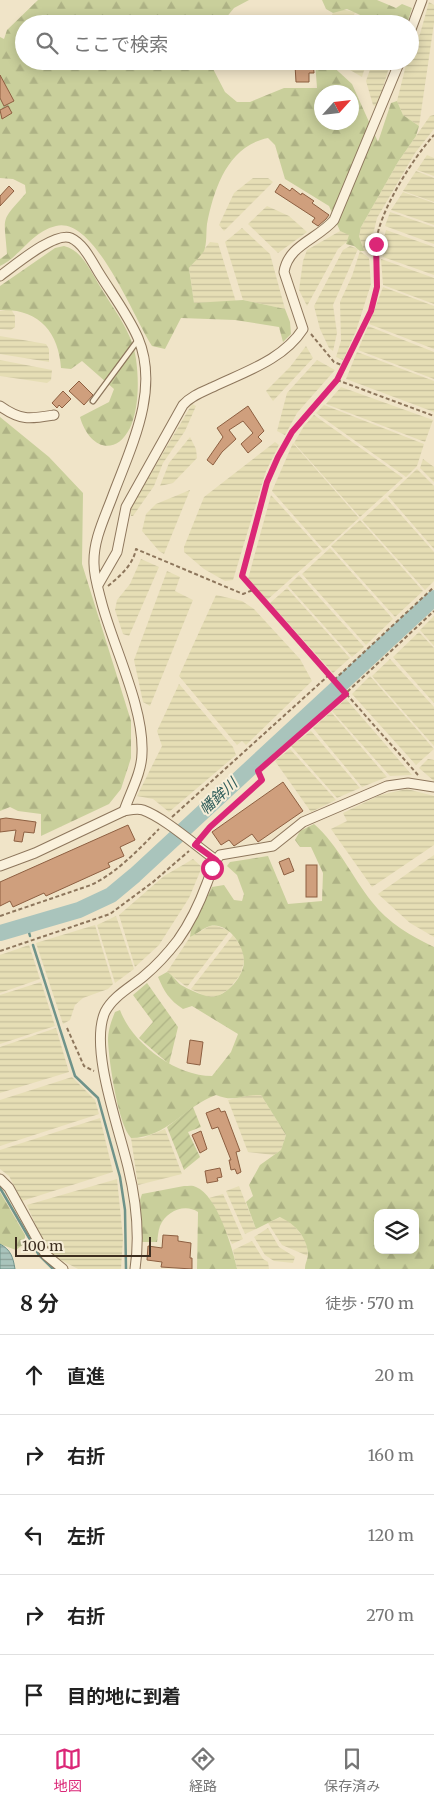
<!DOCTYPE html>
<html lang="ja">
<head>
<meta charset="utf-8">
<style>
	:root { --surface:#fff; --page:#f2f2f2; --text:#222; --muted:#767676; --line:#e0e0e0; --accent:#db2777 }
	body { margin:0; font-family:Merriweather,"Noto Sans JP",serif; background:var(--page); color:var(--text) }
	.controls { position:absolute; right:15px; bottom:15px; display:grid; overflow:hidden; border-radius:10px; box-shadow:0 2px 12px #0003 }
	.controls button { width:45px; height:45px; display:grid; place-items:center; padding:0; border:0; border-bottom:1px solid var(--line); background:var(--surface); color:var(--text); font:25px sans-serif }
	.compass { position:absolute; left:314px; top:85px; width:45px; height:45px; border-radius:50%; background:var(--surface); box-shadow:0 2px 12px #0003; rotate:63deg }
	.scale { position:absolute; left:15px; bottom:12px; width:136px; box-sizing:border-box; padding-left:5px; border:2px solid #3d2e20; border-top:0; font-size:14px; line-height:18px; white-space:nowrap; color:#3d2e20; -webkit-text-stroke:4px #f7eed8; paint-order:stroke }
	.stop { position:absolute; width:15px; height:15px; margin:-11px; border:4px solid #db2777; border-radius:50%; background:#fff }
	.stop.end { background:#db2777; border-color:#fff; box-shadow:0 1px 5px #0008 }
	.list { margin:0; padding:0; list-style:none }
	h2 { display:flex; justify-content:space-between; align-items:center; height:65px; margin:0; padding:0 20px; font-size:21px }
	h2 small { font-size:16px; font-weight:400; color:var(--muted) }
	.list li { display:grid; grid-template-columns:32px 1fr auto; gap:15px; align-items:center; box-sizing:border-box; height:80px; padding:0 20px; border-top:1px solid var(--line) }
	.list b { display:block; font-size:19px; white-space:nowrap }
	.list em { font-size:16px; font-style:normal; color:var(--muted) }
	.icon { flex:none; width:28px; height:28px; fill:none; stroke:currentColor; stroke-width:2; stroke-linecap:round; stroke-linejoin:round }
	.map { position:relative; flex:none; width:434px; height:1269px; overflow:hidden }
	.search { position:absolute; background:var(--surface); box-shadow:0 2px 12px #0003; left:15px; right:15px; top:15px; height:55px; display:flex; align-items:center; gap:12px; box-sizing:border-box; padding:0 18px; border-radius:28px; color:var(--muted); font-size:19px }
	.sheet { height:465px; background:var(--surface) }
	nav { display:flex; justify-content:space-around; align-items:center; box-sizing:border-box; height:70px; border-top:1px solid var(--line); background:var(--surface); font-size:14px; color:var(--muted) }
	nav a { display:grid; justify-items:center; gap:2px }
	nav .on { color:var(--accent) }
	.map>svg:first-child { display:block }
	.farmland { fill:url(#farmland-rules) }
	.forest { fill:url(#forest-firs); fill-rule:evenodd }
	.garden { fill:url(#garden-furrows) }
	.water { fill:url(#water-rules); stroke:#6f938a }
	.lines { fill:none; stroke-linecap:round; stroke-linejoin:round }
	.stream { stroke:#6f938a; stroke-width:2.5 }
	.river { stroke:#a9c4bc; stroke-width:16 }
	.building { fill:#cf9f7d; stroke:#8d5f41 }
	.lane-casing { stroke:#8d765c; stroke-width:7 }
	.street-casing { stroke:#8d765c; stroke-width:11 }
	.path { stroke:#8d765c; stroke-width:2; stroke-dasharray:4 2.5; stroke-linecap:butt }
	.lane { stroke:#faf1dc; stroke-width:4.5 }
	.street { stroke:#faf1dc; stroke-width:9 }
	.route { stroke:#db2777; stroke-width:6 }
	.labels { text-anchor:middle; dominant-baseline:central; stroke-width:4; stroke-linejoin:round; paint-order:stroke }
	.water-label { font-size:15px; font-style:italic; fill:#2f5d5a; stroke:#f7eed8 }
</style>
</head>
<body>
<div class="map">
<svg width="434" height="1269" viewBox="0 0 434 1269">
	<defs>
		<pattern id="farmland-rules" width="6" height="5" patternUnits="userSpaceOnUse" patternTransform="scale(1.25)"><rect width="6" height="5" fill="#e6deb5"/><path d="M0 2.5h6" fill="none" stroke="#c6bf9b"/></pattern>
		<pattern id="forest-firs" width="22" height="20" patternUnits="userSpaceOnUse" patternTransform="scale(1.25)"><rect width="22" height="20" fill="#c9cf9b"/><path d="M5 1l3.5 6h-7zM16 11l3.5 6h-7z" fill="#aeb285"/></pattern>
		<pattern id="garden-furrows" width="10" height="10" patternUnits="userSpaceOnUse" patternTransform="scale(1.25)"><rect width="10" height="10" fill="#c9cf9b"/><path d="M-1 1l2-2M0 10L10 0M9 11l2-2" fill="none" stroke="#aeb285"/></pattern>
		<pattern id="water-rules" width="6" height="5" patternUnits="userSpaceOnUse" patternTransform="scale(1.25)"><rect width="6" height="5" fill="#a9c4bc"/><path d="M0 2.5h6" fill="none" stroke="#8ba098"/></pattern>
	</defs>
	<rect width="100%" height="100%" fill="#f0e4c8"/>
	<g class="farmland">
		<polygon points="429,2 434,5 434,23 419,126 403,115 397,101 407,61 410,61 412,44 420,34"/>
		<polygon points="340,9 355,12 351,24 327,24 333,13"/>
		<polygon points="345,61 367,61 362,77 350,70"/>
		<polygon points="373,61 391,61 377,107 373,105 366,81"/>
		<polygon points="434,115 434,129 415,153 377,218 369,251 364,251 359,236 361,227 398,162 430,116"/>
		<polygon points="427,155 434,158 434,176 417,170"/>
		<polygon points="416,171 434,178 434,202 403,191"/>
		<polygon points="253,178 268,178 273,182 224,231 219,225 234,193"/>
		<polygon points="403,192 434,203 434,225 391,210"/>
		<polygon points="267,206 289,216 307,232 278,253 248,224"/>
		<polygon points="390,212 434,227 434,244 385,226"/>
		<polygon points="242,228 270,254 285,309 243,300 225,242"/>
		<polygon points="386,230 434,247 434,275 383,257 381,248"/>
		<polygon points="340,231 349,234 349,240 338,249 307,306 299,290 303,261 307,250"/>
		<polygon points="210,242 218,243 236,302 194,303 189,268"/>
		<polygon points="350,246 358,249 333,305 337,333 333,351 329,348 320,329 314,306 343,250"/>
		<polygon points="360,251 369,258 371,284 356,331 343,360 336,357 341,341 340,302 352,276"/>
		<polygon points="381,259 434,278 434,304 383,285"/>
		<polygon points="383,287 434,306 434,349 369,324"/>
		<polygon points="11,309 15,316 15,327 11,330 0,329 0,311"/>
		<polygon points="368,326 434,352 434,379 358,350"/>
		<polygon points="0,336 46,344 49,349 49,362 0,354"/>
		<polygon points="306,346 313,358 273,401 266,391 290,367"/>
		<polygon points="357,352 434,381 434,412 346,379"/>
		<polygon points="0,360 52,370 51,380 47,383 0,376"/>
		<polygon points="317,360 335,370 297,413 285,435 277,431 287,393"/>
		<polygon points="341,387 433,420 425,442 326,404"/>
		<polygon points="192,404 196,406 185,431 163,463 154,486 133,516 131,516 130,509"/>
		<polygon points="324,405 424,444 417,466 406,477 316,413"/>
		<polygon points="314,415 403,478 360,517 294,443 304,426"/>
		<polygon points="190,437 196,449 197,458 173,483 160,486 169,463"/>
		<polygon points="275,442 279,445 266,471 233,580 225,581 204,569 184,552 184,547 204,497"/>
		<polygon points="293,443 359,518 324,550 272,491"/>
		<polygon points="423,459 434,467 434,482 420,468"/>
		<polygon points="417,469 434,486 434,549 388,496"/>
		<polygon points="190,490 164,554 159,551 142,531 146,514 156,504"/>
		<polygon points="271,495 322,551 267,600 248,579"/>
		<polygon points="386,498 434,552 434,581 425,590 362,520"/>
		<polygon points="360,520 423,591 395,617 331,546"/>
		<polygon points="330,548 393,619 366,645 302,574"/>
		<polygon points="141,559 159,567 129,636 123,634 115,610 117,600 130,584"/>
		<polygon points="167,571 180,577 175,591 193,600 150,706 143,702 134,660"/>
		<polygon points="299,575 364,647 352,657 288,586"/>
		<polygon points="287,588 350,658 333,673 270,603"/>
		<polygon points="216,595 242,601 254,609 300,659 312,681 246,745 242,741 237,745 179,676"/>
		<polygon points="434,616 434,646 420,630"/>
		<polygon points="419,632 434,648 434,703 393,657"/>
		<polygon points="390,659 434,707 434,746 372,676"/>
		<polygon points="370,676 434,749 416,765 352,694"/>
		<polygon points="179,684 233,747 236,755 169,812 153,799 137,796 162,746 157,731"/>
		<polygon points="346,699 412,775 390,776 332,711"/>
		<polygon points="331,712 387,777 362,787 313,728"/>
		<polygon points="311,731 360,788 337,798 291,746"/>
		<polygon points="290,749 336,800 311,812 275,761"/>
		<polygon points="428,759 434,760 434,781 419,768"/>
		<polygon points="407,789 434,796 434,845 372,887 331,829 347,821 343,813 380,795"/>
		<polygon points="434,855 434,937 410,923 378,894"/>
		<polygon points="193,859 202,867 189,898 159,945 135,967 119,915 164,876"/>
		<polygon points="116,916 134,969 115,983 97,925"/>
		<polygon points="95,925 113,984 108,989 83,998 75,1005 70,1020 63,1024 36,943"/>
		<polygon points="210,926 217,926 230,931 187,987 167,972 190,937"/>
		<polygon points="233,935 243,950 244,962 240,975 229,989 218,996 207,997 191,989"/>
		<polygon points="29,945 40,979 0,993 0,955"/>
		<polygon points="41,982 55,1026 0,1044 0,995"/>
		<polygon points="56,1028 69,1072 0,1093 0,1047"/>
		<polygon points="72,1077 95,1100 99,1114 0,1146 0,1100"/>
		<polygon points="251,1095 261,1095 286,1135 281,1150 274,1155 248,1152 228,1100"/>
		<polygon points="100,1118 113,1172 22,1201 9,1176 0,1169 0,1150"/>
		<polygon points="165,1129 182,1174 138,1185 131,1138 143,1138"/>
		<polygon points="117,1179 123,1238 121,1269 78,1269 59,1259 46,1249 27,1205"/>
		<polygon points="239,1186 256,1229 245,1234 226,1191"/>
		<polygon points="223,1194 243,1239 232,1244 209,1198"/>
		<polygon points="281,1217 292,1223 306,1241 308,1256 282,1245 268,1223"/>
		<polygon points="268,1228 279,1247 295,1257 293,1263 274,1261 265,1255 254,1237"/>
		<polygon points="252,1241 263,1259 268,1262 269,1269 237,1269 233,1250"/>
	</g>
	<g class="forest">
		<path d="M38,0h211l-15,8 -13,16h-197v37h185l16,31 12,10h13l34,-14h33l-2,-27h12l25,23 26,58 13,-39 6,-2 6,14 16,11 -3,10 -18,26 -37,65 -2,9 5,15h-4l-6,-5 -8,-2 3,-9 -9,-4 -11,-25 -44,-27 -10,-34 -7,-7c-40,8 -54,50 -61,86 -1,8 0,20 -3,27 -4,6 -11,12 -15,17l5,35 49,-3 42,9 5,13 1,12 -8,8 -4,-15 -44,-7 -54,-2 -16,31 -13,-3c-18,-27 -57,-130 -96,-120 -25,6 -35,30 -56,40v-7l7,-5c-3,-40 -7,-31 19,-61l-1,-8 -12,-6 -13,-1v-141l4,2 3,-9zM322,92h30v30h-30z"/>
		<polygon points="322,0 377,0 396,8 402,4 412,8 407,24 380,24 347,9 333,13 326,9"/>
		<path d="M64,246c18,4 27,26 37,42 13,22 32,45 35,71 3,21 3,49 -6,69 -16,31 -42,18 -50,-11l29,-15 5,-13 -32,-28 -11,8 -10,-1c-2,-36 -23,-60 -61,-58v-24l55,-38z"/>
		<polygon points="0,417 49,457 83,493 82,564 131,721 131,758 121,789 109,804 41,836 41,814 18,811 10,807 0,811"/>
		<path d="M314,824c24,21 38,53 58,78 16,21 39,34 62,45v322h-129c0,-6 3,-10 3,-15 -1,-17 -13,-30 -28,-37l-24,12 -10,-27 7,-6 -4,-11 11,-20 21,-15 5,-15 -25,-40c-19,-1 -26,8 -45,0 -31,11 -49,43 -85,43 -13,-14 -22,-76 -23,-97 0,-11 3,-19 7,-29l5,-2c12,33 55,66 92,66l19,-24 7,-18 -46,-28 -9,3c-14,-9 -19,-18 -25,-32l9,-5c6,3 9,9 14,13 7,4 18,9 25,11 18,5 38,-19 38,-35 0,-16 -16,-39 -34,-35 -7,2 -13,8 -20,11l1,-7 21,-43 12,-2 10,15 8,1 2,-7 -7,-19 -10,-9 3,-4 38,-6 20,48 34,-3 1,-28 -12,-26h-11l-5,-7 5,-9zM378,1213h37v37h-37z"/>
		<path d="M184,1186c4,0 9,-1 12,1 21,8 37,62 41,82h-40l1,-57c-13,-9 -32,-1 -38,14 -2,5 -2,11 -3,16h-15l-2,-42 2,-6z"/>
		<polygon points="0,1192 25,1235 25,1243 16,1250 0,1244"/>
	</g>
	<g class="garden">
		<polygon points="147,983 178,1027 169,1064 139,1038 153,1022 133,995"/>
		<polygon points="193,1107 201,1127 188,1132 200,1157 184,1170 167,1127"/>
	</g>
	<path class="water" d="M0,1244c11,6 13,13 15,25h-15z"/>
	<g class="lines">
		<g class="stream">
			<polyline points="27,925 30,936"/>
			<polyline points="33,945 75,1076 98,1098 120,1177 125,1210 126,1269"/>
			<polyline points="0,1188 39,1255 53,1269"/>
		</g>
		<polyline class="river" points="0,933 79,910 111,895 135,875 434,598"/>
	</g>
	<g class="building">
		<polygon points="300,61 313,61 314,73 309,73 309,82 296,82 295,65 300,65"/>
		<polygon points="0,75 14,101 4,106 0,98"/>
		<polygon points="8,106 12,113 2,119 0,110"/>
		<polygon points="280,184 290,191 292,188 301,195 302,193 314,201 312,203 329,215 326,219 318,226 312,222 315,218 275,192"/>
		<polygon points="9,186 14,191 0,206 0,196"/>
		<polygon points="79,381 93,395 84,405 69,391"/>
		<polygon points="63,391 71,399 62,408 59,405 57,408 52,403"/>
		<polygon points="248,406 264,431 258,437 262,441 248,453 241,444 253,433 243,421 229,430 236,439 222,452 213,465 207,460 223,437 217,428"/>
		<polygon points="283,782 303,811 258,842 252,834 234,846 229,840 221,845 212,832"/>
		<polygon points="6,818 36,822 34,833 24,832 22,842 14,841 16,830 0,832 0,819"/>
		<polygon points="128,825 135,840 120,847 124,856 108,863 110,867 46,896 44,893 13,907 10,901 0,906 0,882"/>
		<polygon points="289,858 294,871 284,875 279,862"/>
		<rect x="306" y="865" width="11" height="32"/>
		<polygon points="190,1040 203,1042 200,1065 187,1063"/>
		<polygon points="219,1108 221,1112 225,1111 240,1151 236,1152 241,1172 237,1174 235,1169 231,1170 229,1160 231,1160 218,1127 212,1129 206,1113"/>
		<polygon points="201,1131 207,1149 200,1153 192,1135"/>
		<polygon points="220,1168 222,1177 217,1178 218,1181 207,1183 205,1171"/>
		<polygon points="163,1235 178,1236 178,1241 191,1243 190,1258 192,1258 192,1269 161,1267 162,1262 147,1260 148,1246 162,1248"/>
	</g>
	<g class="lines">
		<defs>
			<polyline id="lane" points="93,401 138,340"/>
			<g id="street">
				<polyline points="410,32 422,0"/>
				<path d="M0,276c14,-10 55,-45 71,-38 13,6 21,24 28,35 13,21 29,42 39,65 22,52 -7,109 -25,157 -8,22 -20,45 -19,69 0,13 5,28 8,40 12,44 42,104 40,149 0,19 -12,40 -18,58"/>
				<path d="M0,406c21,15 30,13 54,9"/>
				<path d="M98,585l19,-33 9,-45 57,-102c8,-9 19,-13 30,-18 31,-15 70,-27 90,-58l-19,-57c4,-27 34,-33 50,-52l66,-159"/>
				<path d="M0,866l35,-13 89,-42c6,-1 13,-3 19,-1 22,8 53,36 73,50"/>
				<polyline points="0,1179 9,1188 46,1255 63,1269"/>
				<path d="M135,1269c5,-33 1,-69 -7,-102 -9,-39 -39,-119 -23,-155 8,-16 26,-25 39,-36 12,-10 24,-23 34,-36 12,-17 22,-38 29,-57 4,-10 6,-20 13,-28l53,-9 30,-24 84,-36 21,-3 26,4"/>
			</g>
		</defs>
		<use href="#lane" class="lane-casing"/>
		<use href="#street" class="street-casing"/>
		<g class="path">
			<polyline points="311,334 334,362 344,366"/>
			<polyline points="337,380 434,416"/>
			<path d="M108,586c12,-10 25,-21 28,-37l107,45 10,-4"/>
			<polyline points="334,680 434,587"/>
			<path d="M418,775l-176,-199c12,-49 22,-99 49,-142 12,-20 30,-35 44,-52 9,-11 31,-57 36,-71 8,-23 4,-44 5,-67 2,-31 37,-86 58,-109"/>
			<polyline points="172,817 329,675"/>
			<polyline points="201,839 210,827 262,780 258,771 346,693 434,611"/>
			<path d="M0,916l91,-31c27,-13 47,-35 68,-56"/>
			<polyline points="0,951 110,914 153,882 189,851"/>
			<polyline points="67,1028 84,1066 94,1071"/>
		</g>
		<use href="#lane" class="lane"/>
		<use href="#street" class="street"/>
	</g>
	<g class="lines">
		<polyline class="route" points="212,868 216,860 195,845 210,827 262,780 258,771 346,694 242,576 267,482 278,457 292,432 337,380 371,311 377,287 376,244"/>
	</g>
	<g class="labels">
		<g class="water-label">
			<text transform="translate(218 796) rotate(-43)">幡鉾川</text>
		</g>
	</g>
</svg>
<div class="controls">
<button><svg class="icon" aria-label="layers" viewBox="0 0 24 24"><path d="M12 4l9 5-9 5-9-5zM3 14l9 5 9-5"/></svg></button>
</div>
<svg class="compass" viewBox="-18 -18 36 36"><path d="M0-13l5 13h-10z" fill="#e53935"/><path d="M0 13l5-13h-10z" fill="#767676"/></svg>
<div class="scale">100 m</div>
<div class="stop" style="left:212px;top:868px"></div>
<div class="stop end" style="left:376px;top:244px"></div>
<div class="search"><svg class="icon" aria-label="search" viewBox="0 0 24 24"><circle cx="10" cy="10" r="6"/><path d="M15 15l6 6"/></svg>ここで検索</div>
</div>
<section class="sheet">
<h2>8 分<small>徒歩 · 570 m</small></h2>
<ul class="list">
<li><svg class="icon" aria-label="ahead" viewBox="0 0 24 24"><path d="M12 20V5M6 11l6-6 6 6"/></svg><div><b>直進</b></div><em>20 m</em></li>
<li><svg class="icon" aria-label="right" viewBox="0 0 24 24"><path d="M7 20v-9h11M14 6l5 5-5 5"/></svg><div><b>右折</b></div><em>160 m</em></li>
<li><svg class="icon" aria-label="left" viewBox="0 0 24 24"><path d="M17 20v-9H6M10 6l-5 5 5 5"/></svg><div><b>左折</b></div><em>120 m</em></li>
<li><svg class="icon" aria-label="right" viewBox="0 0 24 24"><path d="M7 20v-9h11M14 6l5 5-5 5"/></svg><div><b>右折</b></div><em>270 m</em></li>
<li><svg class="icon" aria-label="arrive" viewBox="0 0 24 24"><path d="M6 21V4h12l-3 4 3 4H6"/></svg><div><b>目的地に到着</b></div></li>
</ul>
</section>
<nav>
<a class="on"><svg class="icon" aria-label="map" viewBox="0 0 24 24"><path d="M3 6l6-2 6 2 6-2v14l-6 2-6-2-6 2zM9 4v14M15 6v14"/></svg>地図</a>
<a><svg class="icon" aria-label="directions" viewBox="0 0 24 24"><path d="M12 3l9 9-9 9-9-9zM9 14v-3h6M13 9l2 2-2 2"/></svg>経路</a>
<a><svg class="icon" aria-label="saved" viewBox="0 0 24 24"><path d="M7 4h10v16l-5-4-5 4z"/></svg>保存済み</a>
</nav>
</body>
</html>
